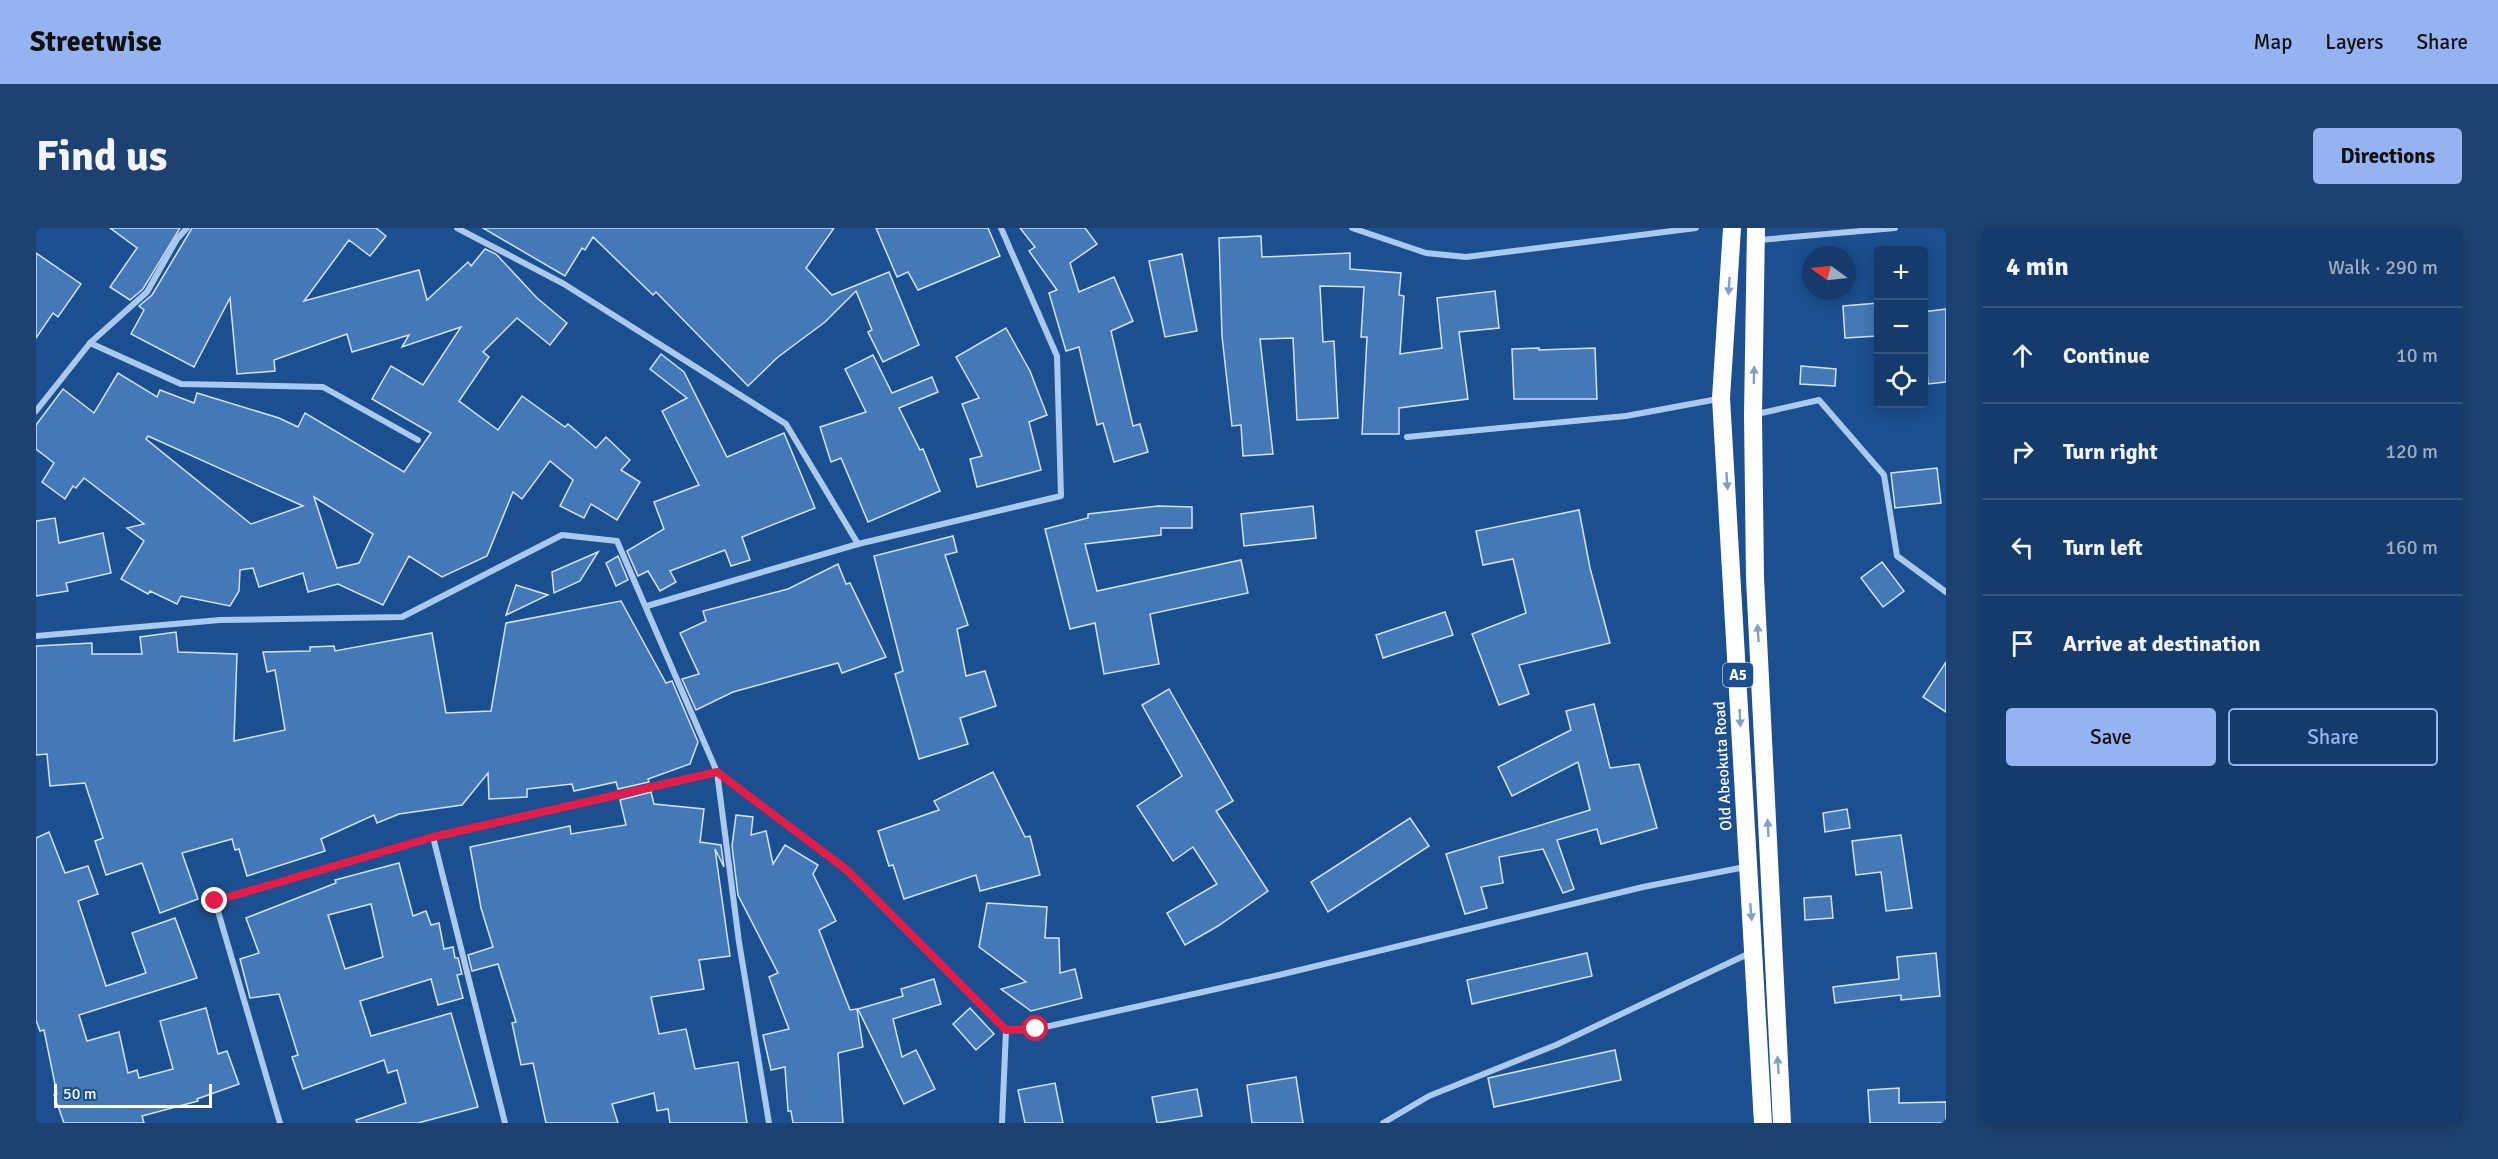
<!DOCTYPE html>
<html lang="en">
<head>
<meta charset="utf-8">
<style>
	:root { --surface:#143b6b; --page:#1d4271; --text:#f1f3f6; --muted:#9dadc1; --line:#33557e; --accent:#95b2f1 }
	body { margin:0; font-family:Signika,sans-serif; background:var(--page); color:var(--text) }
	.controls { position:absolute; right:18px; top:18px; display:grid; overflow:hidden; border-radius:6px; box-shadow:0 3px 15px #0003 }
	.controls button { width:54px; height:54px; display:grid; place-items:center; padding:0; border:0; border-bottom:2px solid var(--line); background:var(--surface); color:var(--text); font:30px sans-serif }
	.compass { position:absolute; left:1766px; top:18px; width:54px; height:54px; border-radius:50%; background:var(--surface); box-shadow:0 3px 15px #0003; rotate:285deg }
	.scale { position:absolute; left:18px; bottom:15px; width:158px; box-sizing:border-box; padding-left:6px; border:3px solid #fff; border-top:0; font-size:16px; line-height:21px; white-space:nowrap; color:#fff; -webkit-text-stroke:4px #1b4f8f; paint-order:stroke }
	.stop { position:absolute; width:18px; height:18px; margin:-14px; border:4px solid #e11d48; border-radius:50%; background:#fff }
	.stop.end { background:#e11d48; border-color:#fff; box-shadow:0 2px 6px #0008 }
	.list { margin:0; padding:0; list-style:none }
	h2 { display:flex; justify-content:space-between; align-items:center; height:78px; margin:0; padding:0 24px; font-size:26px }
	h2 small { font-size:20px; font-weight:400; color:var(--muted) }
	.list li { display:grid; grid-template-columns:39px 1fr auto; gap:18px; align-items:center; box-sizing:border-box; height:96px; padding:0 24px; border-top:2px solid var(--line) }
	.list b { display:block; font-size:22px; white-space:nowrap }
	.list em { font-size:20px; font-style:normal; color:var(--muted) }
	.actions { display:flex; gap:12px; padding:18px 24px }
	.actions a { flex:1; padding:14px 0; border:2px solid var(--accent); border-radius:6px; text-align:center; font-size:21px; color:var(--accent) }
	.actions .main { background:var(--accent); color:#111 }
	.icon { flex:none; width:33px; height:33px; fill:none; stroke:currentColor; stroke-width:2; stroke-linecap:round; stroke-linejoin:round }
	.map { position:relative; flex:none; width:1910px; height:895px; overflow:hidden; border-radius:6px }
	header { display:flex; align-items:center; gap:36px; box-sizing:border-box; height:84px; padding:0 30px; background:var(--accent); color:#111 }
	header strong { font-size:28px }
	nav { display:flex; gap:33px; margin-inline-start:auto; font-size:21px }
	.intro { display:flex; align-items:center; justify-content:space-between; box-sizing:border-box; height:144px; padding:0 36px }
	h1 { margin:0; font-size:42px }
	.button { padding:15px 27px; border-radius:6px; background:var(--accent); color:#111; font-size:21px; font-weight:700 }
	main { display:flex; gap:36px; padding:0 36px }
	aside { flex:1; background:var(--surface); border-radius:6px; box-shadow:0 3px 15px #0003 }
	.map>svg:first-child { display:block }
	.building { fill:#4478b7; stroke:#cfe3fa; stroke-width:1.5; fill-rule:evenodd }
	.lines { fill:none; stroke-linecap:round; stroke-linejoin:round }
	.street { stroke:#a9c9ee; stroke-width:6 }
	.highway { stroke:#fff; stroke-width:18 }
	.oneway { fill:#829ec1 }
	.route { stroke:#e11d48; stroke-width:8 }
	.labels { text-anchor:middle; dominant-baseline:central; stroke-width:5; stroke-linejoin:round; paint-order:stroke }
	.shield { fill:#1b4f8f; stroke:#bbcadd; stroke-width:1.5 }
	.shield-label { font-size:15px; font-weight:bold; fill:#fff }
	.street-label { font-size:16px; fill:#fff; stroke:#1b4f8f }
</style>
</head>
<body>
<header>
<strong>Streetwise</strong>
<nav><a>Map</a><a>Layers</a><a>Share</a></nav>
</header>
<div class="intro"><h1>Find us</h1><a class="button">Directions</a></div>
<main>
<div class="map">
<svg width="1910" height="895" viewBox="0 0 1910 895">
	<rect width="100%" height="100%" fill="#1b4f8f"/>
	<g class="building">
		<polygon points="74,0 144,0 107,61 94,72 74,59 101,20"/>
		<path d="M156,0h184l10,8 -16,20 -21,-16 -45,61 115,-31 8,30 41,-38 3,4 14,-17 11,5 41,44 30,25 -17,22 -33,-27 -34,34 6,5 -30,44 39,29 24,-34 43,31 3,-3 28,24 10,-11 24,23 -9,10 19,12 -23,38 -26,-16 -7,14 -24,-12 13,-26 -23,-19 -28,38 -9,-7 -26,64 -45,21 -33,-21 -26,49 -45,-21 -30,8 -5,-19 -44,14 -6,-19 -13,2 -1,21 -9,15 -49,-10 -4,8 -27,-13 -2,3 -27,-15 23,-38 -17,-13 17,-4 -60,-46 -8,10 -3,-2 -8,13 -23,-17 12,-19 -18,-14v-24l27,-36 31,24 24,-40 39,24 3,-7 34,13 3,-10 82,25 19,9 7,-14 99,59 27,-39 -59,-34 19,-33 32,19 38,-58 -59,20 7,-12 -57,17 -5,-18 -73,26 1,11 -38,3 -7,-76 -36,69 -63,-33 13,-24 -5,-4 13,-11zM112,208l155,70 -52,18 -105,-85zM278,269l59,37 -14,29 -22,5z"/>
		<polygon points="447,0 798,0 770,40 796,67 853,44 883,117 847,134 832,104 836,102 820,63 789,94 742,129 712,158 620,64 617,67 557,9 549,22 546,20 529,48"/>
		<polygon points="840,0 952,0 964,28 882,62 872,44 861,49"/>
		<polygon points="984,0 1049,0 1061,16 1034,35 1043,64 1078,49 1097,93 1075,103 1097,198 1104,196 1112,224 1078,234 1067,195 1061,197 1043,119 1030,123 1013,65 1021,62 993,23 999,19"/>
		<polygon points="1225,8 1226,29 1314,25 1314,41 1365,45 1363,67 1368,68 1364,126 1406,120 1401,70 1459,63 1463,100 1423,104 1432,171 1363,180 1363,206 1326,206 1331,109 1325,109 1328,59 1284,58 1287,114 1298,113 1302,190 1261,192 1257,110 1224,111 1237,226 1207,228 1205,197 1196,198 1186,108 1183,10"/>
		<polygon points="0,25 45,56 22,89 17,85 0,110"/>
		<polygon points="1146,26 1161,103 1129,109 1113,33"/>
		<polygon points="1842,75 1842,108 1809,110 1807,78"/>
		<polygon points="1910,81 1910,154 1892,156 1887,84"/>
		<polygon points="970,100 994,143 1011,187 993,194 1005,242 941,259 934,231 946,228 926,176 943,170 920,129"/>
		<polygon points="1503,120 1503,122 1559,120 1561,171 1478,171 1476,121"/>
		<polygon points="625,126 648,144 691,229 748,205 779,280 706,309 714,332 695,338 689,322 634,343 640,354 624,363 612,343 602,348 591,323 628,301 618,274 663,257 626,183 651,170 614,141"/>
		<polygon points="837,127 856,165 896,149 902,164 863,180 884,222 887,221 904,263 832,294 805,230 795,234 784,199 830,184 809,141"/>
		<polygon points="1765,138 1800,141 1799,158 1764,156"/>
		<polygon points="1901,240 1905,275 1859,280 1855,245"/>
		<polygon points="1122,278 1156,279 1156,300 1125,300 1125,307 1049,316 1061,363 1205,332 1212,365 1114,386 1123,436 1068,446 1059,395 1034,401 1009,301 1052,290 1052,286"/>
		<polygon points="1277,278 1280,310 1208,318 1205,286"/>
		<polygon points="1543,282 1554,340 1574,415 1483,437 1493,466 1463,477 1436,406 1490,385 1477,331 1447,337 1440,303"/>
		<polygon points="19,290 23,315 67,305 75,345 30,355 32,363 0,368 0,293"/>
		<polygon points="917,308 921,324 909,327 932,397 921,401 930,448 949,443 960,478 924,490 932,516 883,531 859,446 867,443 838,328"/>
		<polygon points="562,324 544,353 518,365 516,344"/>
		<polygon points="582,328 592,352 580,358 570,335"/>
		<polygon points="1846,334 1868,363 1847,379 1825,350"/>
		<polygon points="802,336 810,356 814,355 850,429 806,445 802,435 697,464 660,482 646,451 663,446 644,405 670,393 667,383 752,361"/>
		<polygon points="480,357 512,367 470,387"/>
		<polygon points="585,373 630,455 636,453 662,514 654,536 612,551 613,554 582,561 580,554 538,563 536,556 491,561 491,569 453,571 452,545 426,577 363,586 341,595 338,587 285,611 289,623 211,648 203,621 199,622 196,611 146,625 162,671 124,685 106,635 70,647 59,613 67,610 49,555 14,558 11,526 0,527 0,418 56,415 56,426 106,426 104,409 140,404 142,424 201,426 198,513 249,502 239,442 231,444 227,424 274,423 274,419 298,418 299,423 396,405 410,485 455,483 470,395"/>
		<polygon points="1409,384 1417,407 1347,430 1340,407"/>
		<polygon points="1910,434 1910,484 1887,469"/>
		<polygon points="1133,461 1197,573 1180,583 1232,663 1182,698 1149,717 1131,685 1181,656 1157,619 1137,633 1101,578 1146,548 1106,477"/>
		<polygon points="1558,476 1574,540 1603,536 1621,600 1565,616 1561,601 1521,612 1538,661 1527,665 1507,621 1463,629 1467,655 1445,659 1451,680 1429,686 1410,626 1554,582 1542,534 1476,568 1462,539 1535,502 1530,483"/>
		<polygon points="957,544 989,609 994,608 1004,647 944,663 940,647 868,671 857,637 853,638 842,603 903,582 898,573"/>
		<polygon points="615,564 618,576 668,581 664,614 685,617 688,639 679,621 694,728 663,732 668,761 615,769 623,806 650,801 659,841 702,834 711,895 634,895 632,881 621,883 618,865 576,876 582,895 510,895 497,835 485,837 476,795 480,794 462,736 436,743 432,727 457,719 445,680 434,619 534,598 535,606 590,597 584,572"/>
		<polygon points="1811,581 1814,600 1789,604 1787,585"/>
		<polygon points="700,587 717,589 715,607 730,603 737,636 749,617 782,637 777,646 800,693 783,702 814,782 821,781 827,819 802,825 807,895 757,895 755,883 752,883 749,839 735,842 727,807 753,801 733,749 742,745 702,667 696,618"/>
		<polygon points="1374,590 1393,618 1292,684 1275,654"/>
		<polygon points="13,604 29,645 52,638 62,666 42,673 70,758 110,745 96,705 139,690 161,750 43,787 51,813 83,804 92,845 101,842 103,850 137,841 124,793 170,780 182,826 191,823 203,856 161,871 162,873 106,888 108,895 28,895 18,867 21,866 8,802 4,803 0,792 0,610"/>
		<polygon points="1865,607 1876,680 1850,683 1845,644 1820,647 1816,613"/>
		<path d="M363,635l14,53 13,-5 5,14 8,-2 5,26 9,-2 2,11h3l4,16 -5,1 6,23 -25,7 -7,-26 -71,22 11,35 80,-23 27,94 -60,16h-61l-1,-3 50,-17 -9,-33 -9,3 -4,-13 -81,29 -11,-32 6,-2 -19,-61 -29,4 -10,-39 19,-6 -13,-35 90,-35 -1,-3zM335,676l12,53 -38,12 -17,-54z"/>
		<polygon points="1795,668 1797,690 1769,692 1768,670"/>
		<polygon points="951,675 1011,679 1009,710 1023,710 1024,745 1039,741 1046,770 995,783 965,761 990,754 943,719"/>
		<polygon points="1551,725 1556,748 1436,776 1431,752"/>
		<polygon points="1900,725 1904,768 1865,772 1865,767 1799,775 1797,759 1863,751 1861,729"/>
		<polygon points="898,751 905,776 857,791 866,829 880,822 899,861 868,876 822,781 867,768 865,761"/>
		<polygon points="934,780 958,806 940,822 917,796"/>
		<polygon points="1579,822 1585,852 1458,879 1452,850"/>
		<polygon points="1260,849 1267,895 1216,895 1211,857"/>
		<polygon points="1019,855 1027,895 989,895 982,862"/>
		<polygon points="1863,860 1863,875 1910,874 1910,895 1834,895 1832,862"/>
		<polygon points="1161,861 1166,888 1121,895 1116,869"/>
	</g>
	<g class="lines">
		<g class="street">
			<polyline points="421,0 528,56 750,196 822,316"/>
			<polyline points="1316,0 1390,25 1430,29 1660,0"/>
			<polyline points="1723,12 1859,0"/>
			<polyline points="54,115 111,64 141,11 151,0"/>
			<polyline points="0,183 54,115 145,156 287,159 382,212"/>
			<polyline points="1721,186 1783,172 1848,247 1861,328 1910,364"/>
			<polyline points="1371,209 1590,188 1682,171"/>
			<polyline points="611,378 822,316 1025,268 1021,128 965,0"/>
			<polyline points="0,408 184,392 366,389 526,307 581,313 681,544 703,714 733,895"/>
			<polyline points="397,609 469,895"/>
			<polyline points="244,895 179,673 397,609 681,544 811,642 970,802 1000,801 1243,747 1607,659 1709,639"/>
			<polyline points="966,895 970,802"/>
			<polyline points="1347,895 1393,868 1520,817 1716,724"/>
		</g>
		<g class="highway">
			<polyline points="1696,0 1685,170 1727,895"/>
			<polyline points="1720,0 1717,187 1719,350 1746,895"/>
		</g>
	</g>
	<defs><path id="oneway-solid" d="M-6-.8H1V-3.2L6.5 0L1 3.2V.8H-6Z" transform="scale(1.5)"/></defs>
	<g class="oneway">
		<use href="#oneway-solid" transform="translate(1693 58) rotate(94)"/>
		<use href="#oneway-solid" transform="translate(1718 147) rotate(-89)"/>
		<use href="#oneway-solid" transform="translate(1691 253) rotate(86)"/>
		<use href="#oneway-solid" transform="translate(1722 405) rotate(-94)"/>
		<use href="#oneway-solid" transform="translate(1704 490) rotate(87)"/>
		<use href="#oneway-solid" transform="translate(1732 600) rotate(-93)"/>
		<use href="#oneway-solid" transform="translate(1715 684) rotate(85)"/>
		<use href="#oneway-solid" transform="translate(1742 837) rotate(-94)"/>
	</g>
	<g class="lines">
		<polyline class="route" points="179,673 397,609 681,544 811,642 970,802 1000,801"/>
	</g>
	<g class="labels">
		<rect class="shield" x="1687" y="435" width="30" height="24" rx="4.5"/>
		<g class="shield-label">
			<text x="1702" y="447">A5</text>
		</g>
		<g class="street-label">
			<text transform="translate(1687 538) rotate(-93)">Old Abeokuta Road</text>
		</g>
	</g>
</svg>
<div class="controls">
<button>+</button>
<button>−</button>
<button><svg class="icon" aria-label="locate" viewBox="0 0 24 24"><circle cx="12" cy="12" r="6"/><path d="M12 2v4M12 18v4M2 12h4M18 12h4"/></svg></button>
</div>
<svg class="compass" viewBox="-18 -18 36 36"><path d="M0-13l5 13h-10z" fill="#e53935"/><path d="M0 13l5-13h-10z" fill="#9dadc1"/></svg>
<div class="scale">50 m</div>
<div class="stop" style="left:1000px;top:801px"></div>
<div class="stop end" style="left:179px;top:673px"></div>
</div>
<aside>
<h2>4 min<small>Walk · 290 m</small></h2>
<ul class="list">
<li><svg class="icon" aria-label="ahead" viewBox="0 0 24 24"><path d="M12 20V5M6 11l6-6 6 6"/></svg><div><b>Continue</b></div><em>10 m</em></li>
<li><svg class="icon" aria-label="right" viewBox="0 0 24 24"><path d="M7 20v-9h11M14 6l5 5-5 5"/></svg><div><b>Turn right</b></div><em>120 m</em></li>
<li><svg class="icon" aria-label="left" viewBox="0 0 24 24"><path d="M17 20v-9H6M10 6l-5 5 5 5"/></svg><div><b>Turn left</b></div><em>160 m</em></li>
<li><svg class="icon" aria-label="arrive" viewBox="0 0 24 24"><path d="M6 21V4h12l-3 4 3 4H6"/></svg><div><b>Arrive at destination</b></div></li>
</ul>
<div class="actions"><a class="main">Save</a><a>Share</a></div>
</aside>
</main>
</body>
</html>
